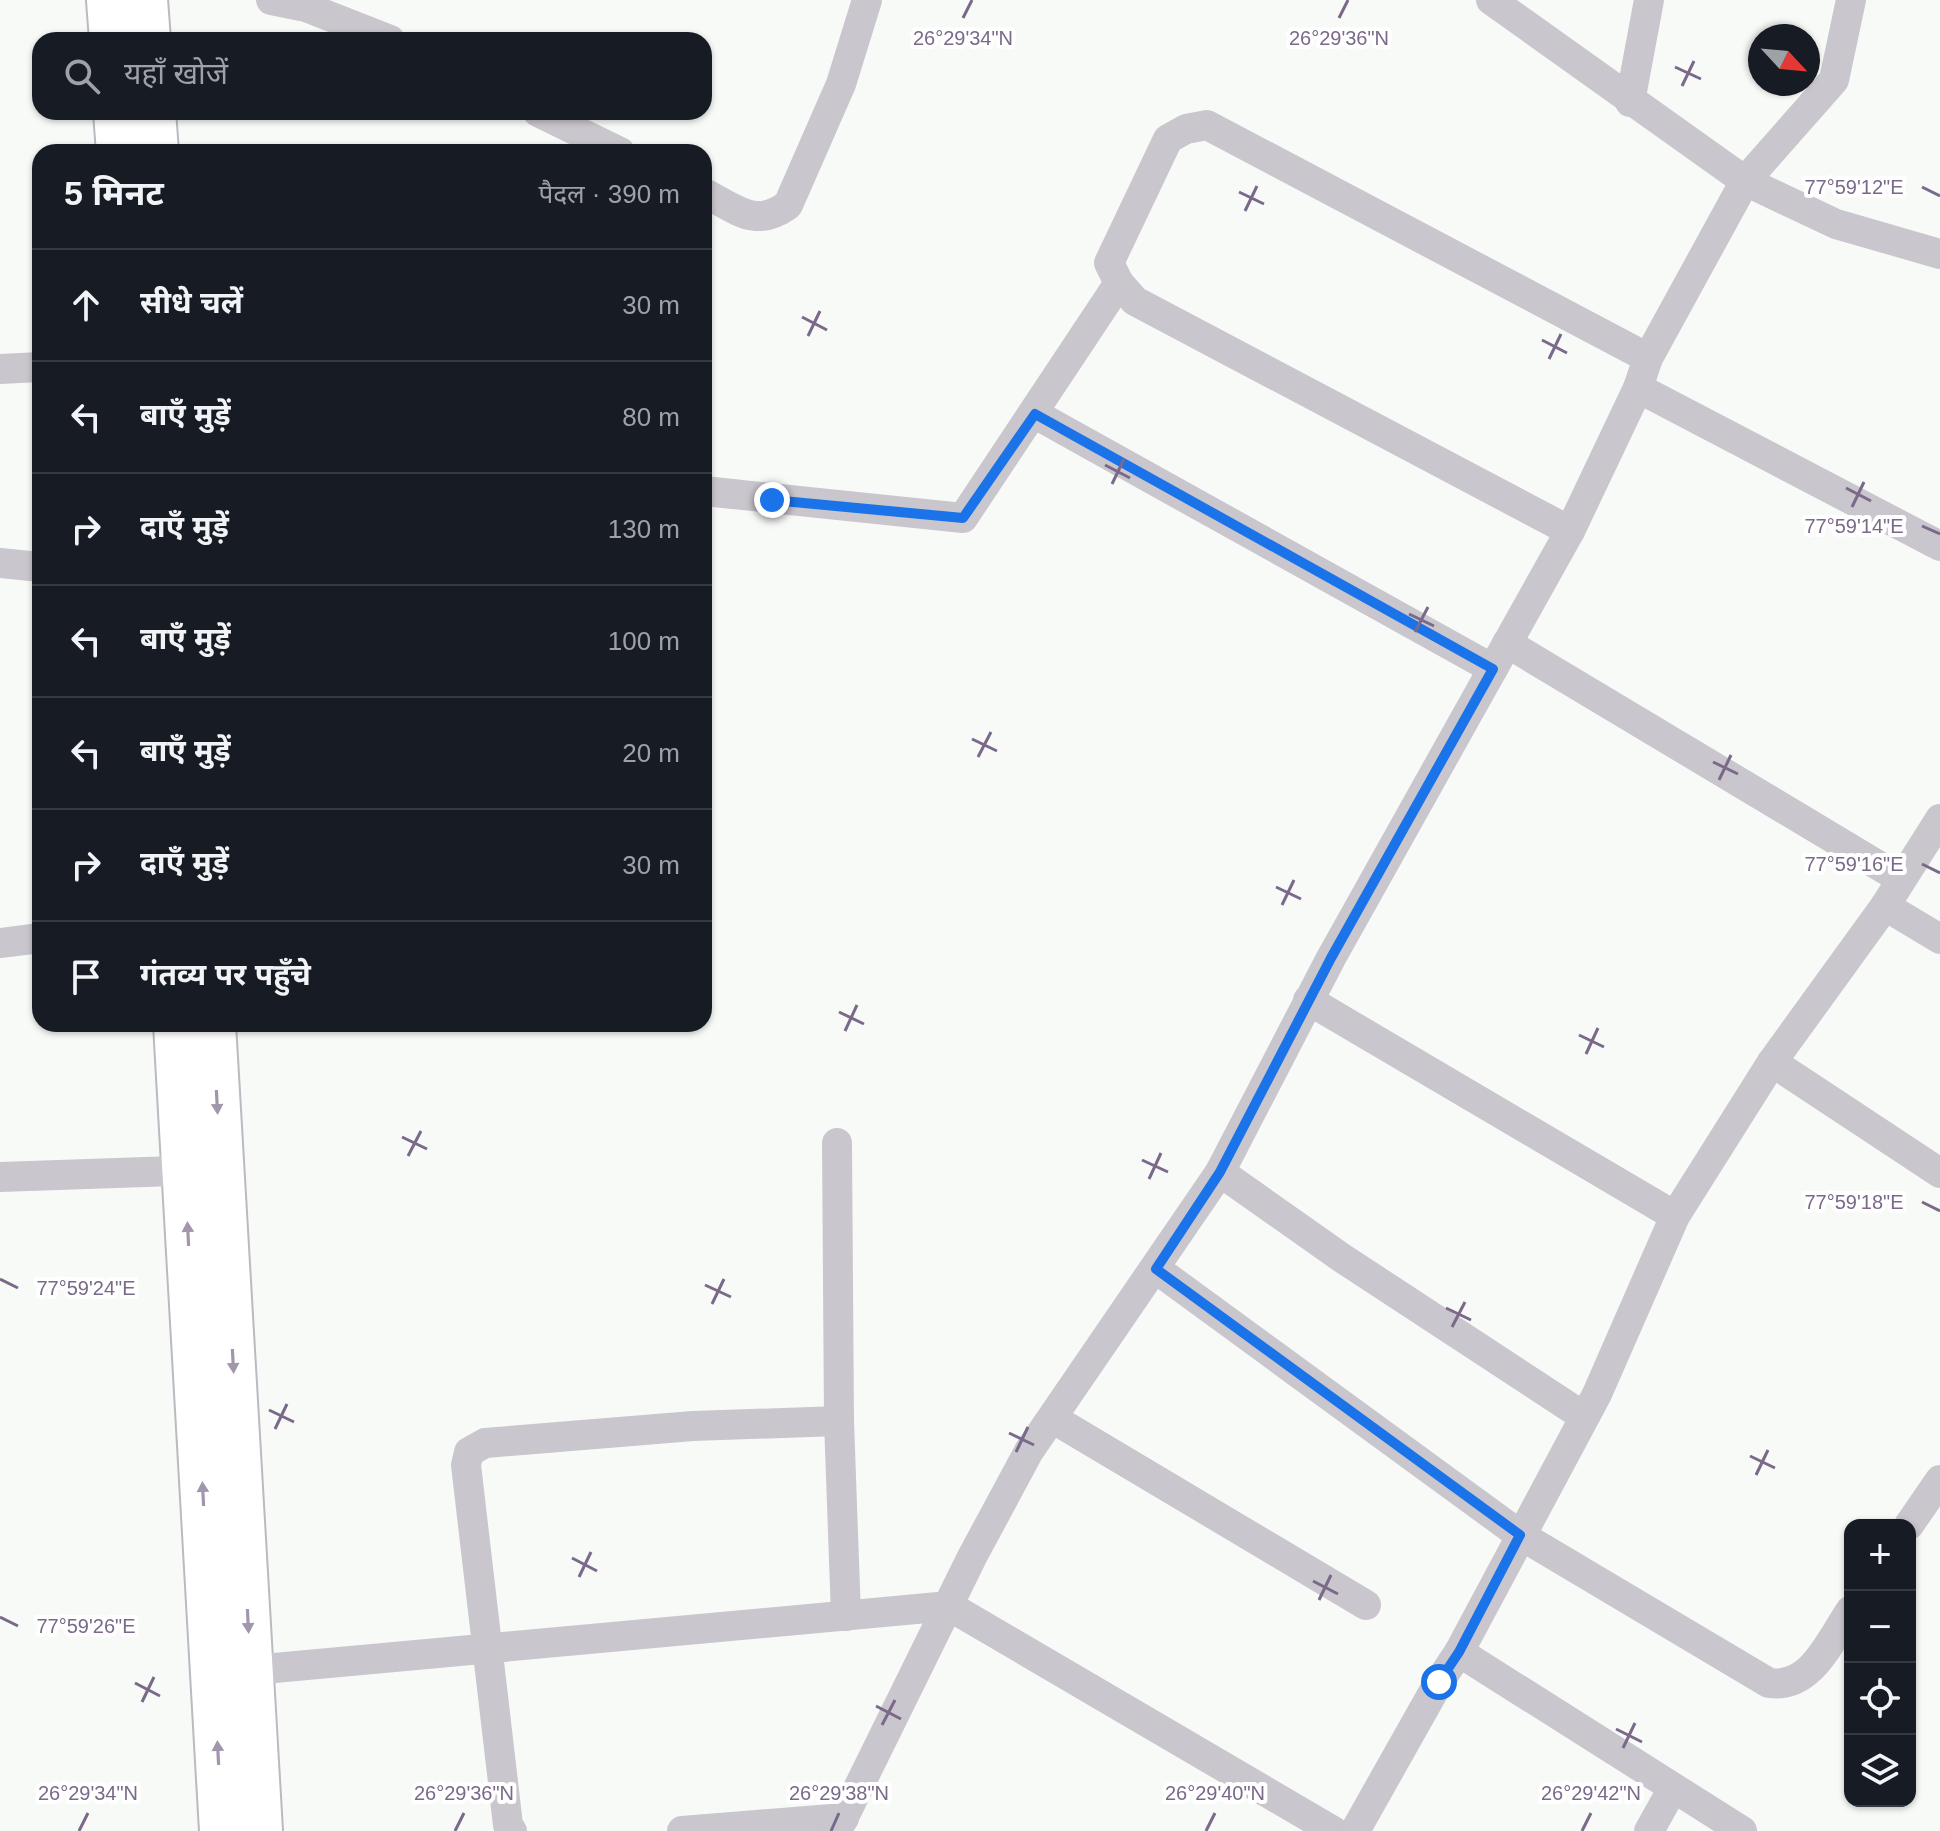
<!DOCTYPE html>
<html lang="hi">
<head>
<meta charset="utf-8">
<style>
	:root { --surface:#171b24; --page:#20242c; --text:#f1f3f6; --muted:#9ea1a6; --line:#363941 }
	body { margin:0; font-family:Arial,"Noto Sans Devanagari",sans-serif; background:var(--page); color:var(--text) }
	.controls { position:absolute; right:24px; bottom:24px; display:grid; overflow:hidden; border-radius:16px; box-shadow:0 2px 6px #0004 }
	.controls button { width:72px; height:72px; display:grid; place-items:center; padding:0; border:0; border-bottom:2px solid var(--line); background:var(--surface); color:var(--text); font:40px sans-serif }
	.compass { position:absolute; left:1748px; top:24px; width:72px; height:72px; border-radius:50%; background:var(--surface); box-shadow:0 2px 6px #0004; rotate:116deg }
	.stop { position:absolute; width:24px; height:24px; margin:-18px; border:6px solid #1a73e8; border-radius:50%; background:#fff }
	.stop.end { background:#1a73e8; border-color:#fff; box-shadow:0 2px 8px #0008 }
	.list { margin:0; padding:0; list-style:none }
	h2 { display:flex; justify-content:space-between; align-items:center; height:104px; margin:0; padding:0 32px; font-size:34px }
	h2 small { font-size:26px; font-weight:400; color:var(--muted) }
	.list li { display:grid; grid-template-columns:52px 1fr auto; gap:24px; align-items:center; box-sizing:border-box; height:112px; padding:0 32px; border-top:2px solid var(--line) }
	.list b { display:block; font-size:30px; white-space:nowrap }
	.list em { font-size:26px; font-style:normal; color:var(--muted) }
	.icon { flex:none; width:44px; height:44px; fill:none; stroke:currentColor; stroke-width:2; stroke-linecap:round; stroke-linejoin:round }
	.map { position:relative; flex:none; width:1940px; height:1831px; overflow:hidden }
	.search { position:absolute; background:var(--surface); box-shadow:0 2px 6px #0004; left:32px; top:32px; width:680px; height:88px; display:flex; align-items:center; gap:20px; box-sizing:border-box; padding:0 28px; border-radius:24px; color:var(--muted); font-size:30px }
	.panel { position:absolute; background:var(--surface); box-shadow:0 2px 6px #0004; left:32px; top:144px; width:680px; height:888px; border-radius:24px }
	.map>svg:first-child { display:block }
	.lines { fill:none; stroke-linecap:round; stroke-linejoin:round }
	.highway-casing { stroke:#bcb9c0; stroke-width:48 }
	.street { stroke:#cac6cd; stroke-width:30 }
	.highway { stroke:#fff; stroke-width:44 }
	.oneway { fill:#a296ac }
	.route { stroke:#1a73e8; stroke-width:10 }
	.ticks { fill:none; stroke:#7a6989; stroke-width:3 }
	.ticks-label { font-size:20px; text-anchor:middle; fill:#7a6989; stroke:#fff; stroke-width:8; stroke-linejoin:round; paint-order:stroke }
</style>
</head>
<body>
<div class="map">
<svg width="1940" height="1831" viewBox="0 0 1940 1831">
	<rect width="100%" height="100%" fill="#f8faf8"/>
	<g class="lines">
		<defs>
			<g id="highway">
				<polyline points="109,0 112,40"/>
				<polyline points="145,0 148,40"/>
				<polyline points="116,112 119,152"/>
				<polyline points="153,112 156,152"/>
				<polyline points="176,1024 222,1831"/>
				<polyline points="213,1024 260,1831"/>
			</g>
		</defs>
		<use href="#highway" class="highway-casing"/>
		<g class="street">
			<polyline points="271,0 306,7 390,40"/>
			<polyline points="1491,0 1745,181 1836,224 1940,254"/>
			<polyline points="1630,102 1649,0"/>
			<polyline points="538,112 620,152"/>
			<path d="M704,193c33,16 51,36 84,12l53,-121 26,-84"/>
			<polyline points="0,369 40,367"/>
			<polyline points="1638,388 1940,546"/>
			<polyline points="1035,414 1493,669"/>
			<polyline points="704,491 963,518 1119,283"/>
			<polyline points="1570,531 1135,301 1119,283 1109,263 1168,139 1186,129 1207,125 1648,358"/>
			<polyline points="0,563 40,567"/>
			<polyline points="1507,643 1901,879"/>
			<polyline points="1885,906 1940,939"/>
			<polyline points="0,943 40,938"/>
			<polyline points="1308,1000 1675,1216"/>
			<polyline points="1772,1062 1940,1173"/>
			<polyline points="837,1143 839,1421 846,1616"/>
			<polyline points="1220,1172 1342,1258 1583,1416"/>
			<polyline points="0,1177 203,1170"/>
			<path d="M1156,1269l364,266 249,148c42,6 61,-42 81,-72"/>
			<polyline points="1052,1418 1366,1605"/>
			<polyline points="1909,1525 1940,1480"/>
			<polyline points="1459,1652 1742,1831"/>
			<polyline points="231,1672 949,1606 1333,1831"/>
			<polyline points="512,1831 508,1825 466,1465 469,1452 485,1443 693,1426 839,1421"/>
			<polyline points="682,1831 844,1818"/>
			<polyline points="837,1831 972,1557 1029,1451 1220,1172 1331,958 1570,531 1638,388 1648,358 1745,181 1834,80 1851,0"/>
			<polyline points="1355,1831 1439,1682 1459,1652 1597,1394 1675,1216 1772,1062 1885,906 1940,819"/>
			<polyline points="1649,1831 1673,1788"/>
		</g>
		<use href="#highway" class="highway"/>
	</g>
	<defs><path id="oneway-solid" d="M-6-.8H1V-3.2L6.5 0L1 3.2V.8H-6Z" transform="scale(2)"/></defs>
	<g class="oneway">
		<use href="#oneway-solid" transform="translate(217 1102) rotate(87)"/>
		<use href="#oneway-solid" transform="translate(188 1234) rotate(-93)"/>
		<use href="#oneway-solid" transform="translate(233 1361) rotate(87)"/>
		<use href="#oneway-solid" transform="translate(203 1494) rotate(-93)"/>
		<use href="#oneway-solid" transform="translate(248 1621) rotate(87)"/>
		<use href="#oneway-solid" transform="translate(218 1753) rotate(-93)"/>
	</g>
	<g class="lines">
		<polyline class="route" points="772,500 963,518 1035,414 1493,669 1331,958 1220,1172 1156,1269 1520,1535 1459,1652 1439,1682"/>
	</g>
	<path class="ticks" d="M963,18l9,-18M1339,18l9,-18M1675,67l26,12M1682,86l12,-25M1922,187l18,9M1239,192l25,12M1245,211l12,-25M802,317l25,13M808,336l12,-25M1542,340l25,13M1549,359l12,-25M1105,465l25,13M1112,484l12,-25M1846,488l25,13M1852,507l12,-25M1922,526l18,8M1409,614l25,12M1415,632l13,-25M972,739l25,12M978,757l13,-25M1713,762l25,12M1719,780l12,-25M1922,864l18,9M1276,887l25,12M1282,905l12,-25M839,1012l25,12M845,1031l12,-26M1579,1035l25,12M1586,1054l12,-26M402,1137l25,12M408,1156l13,-25M1142,1160l26,12M1149,1179l12,-26M1922,1202l18,9M0,1279l18,9M705,1285l26,12M712,1304l12,-25M1446,1308l25,12M1452,1327l13,-25M269,1410l25,12M275,1429l12,-25M1009,1433l25,12M1016,1452l12,-25M1750,1456l25,12M1756,1475l12,-25M572,1558l25,13M579,1577l12,-25M1313,1581l25,13M1319,1600l12,-25M0,1617l18,9M135,1683l25,13M142,1702l12,-25M876,1706l25,13M882,1725l13,-25M1616,1729l26,13M1623,1748l12,-25M79,1831l9,-18M455,1831l9,-18M831,1831l8,-18M1206,1831l9,-18M1582,1831l9,-18"/>
	<g class="ticks-label">
		<text x="963" y="45">26°29'34"N</text>
		<text x="1339" y="45">26°29'36"N</text>
		<text x="1854" y="194">77°59'12"E</text>
		<text x="1854" y="533">77°59'14"E</text>
		<text x="1854" y="871">77°59'16"E</text>
		<text x="1854" y="1209">77°59'18"E</text>
		<text x="86" y="1295">77°59'24"E</text>
		<text x="86" y="1633">77°59'26"E</text>
		<text x="88" y="1800">26°29'34"N</text>
		<text x="464" y="1800">26°29'36"N</text>
		<text x="839" y="1800">26°29'38"N</text>
		<text x="1215" y="1800">26°29'40"N</text>
		<text x="1591" y="1800">26°29'42"N</text>
	</g>
</svg>
<div class="controls">
<button>+</button>
<button>−</button>
<button><svg class="icon" aria-label="locate" viewBox="0 0 24 24"><circle cx="12" cy="12" r="6"/><path d="M12 2v4M12 18v4M2 12h4M18 12h4"/></svg></button>
<button><svg class="icon" aria-label="layers" viewBox="0 0 24 24"><path d="M12 4l9 5-9 5-9-5zM3 14l9 5 9-5"/></svg></button>
</div>
<svg class="compass" viewBox="-18 -18 36 36"><path d="M0-13l5 13h-10z" fill="#e53935"/><path d="M0 13l5-13h-10z" fill="#9ea1a6"/></svg>
<div class="stop" style="left:1439px;top:1682px"></div>
<div class="stop end" style="left:772px;top:500px"></div>
<div class="search"><svg class="icon" aria-label="search" viewBox="0 0 24 24"><circle cx="10" cy="10" r="6"/><path d="M15 15l6 6"/></svg>यहाँ खोजें</div>
<section class="panel">
<h2>5 मिनट<small>पैदल · 390 m</small></h2>
<ul class="list">
<li><svg class="icon" aria-label="ahead" viewBox="0 0 24 24"><path d="M12 20V5M6 11l6-6 6 6"/></svg><div><b>सीधे चलें</b></div><em>30 m</em></li>
<li><svg class="icon" aria-label="left" viewBox="0 0 24 24"><path d="M17 20v-9H6M10 6l-5 5 5 5"/></svg><div><b>बाएँ मुड़ें</b></div><em>80 m</em></li>
<li><svg class="icon" aria-label="right" viewBox="0 0 24 24"><path d="M7 20v-9h11M14 6l5 5-5 5"/></svg><div><b>दाएँ मुड़ें</b></div><em>130 m</em></li>
<li><svg class="icon" aria-label="left" viewBox="0 0 24 24"><path d="M17 20v-9H6M10 6l-5 5 5 5"/></svg><div><b>बाएँ मुड़ें</b></div><em>100 m</em></li>
<li><svg class="icon" aria-label="left" viewBox="0 0 24 24"><path d="M17 20v-9H6M10 6l-5 5 5 5"/></svg><div><b>बाएँ मुड़ें</b></div><em>20 m</em></li>
<li><svg class="icon" aria-label="right" viewBox="0 0 24 24"><path d="M7 20v-9h11M14 6l5 5-5 5"/></svg><div><b>दाएँ मुड़ें</b></div><em>30 m</em></li>
<li><svg class="icon" aria-label="arrive" viewBox="0 0 24 24"><path d="M6 21V4h12l-3 4 3 4H6"/></svg><div><b>गंतव्य पर पहुँचे</b></div></li>
</ul>
</section>
</div>
</body>
</html>
